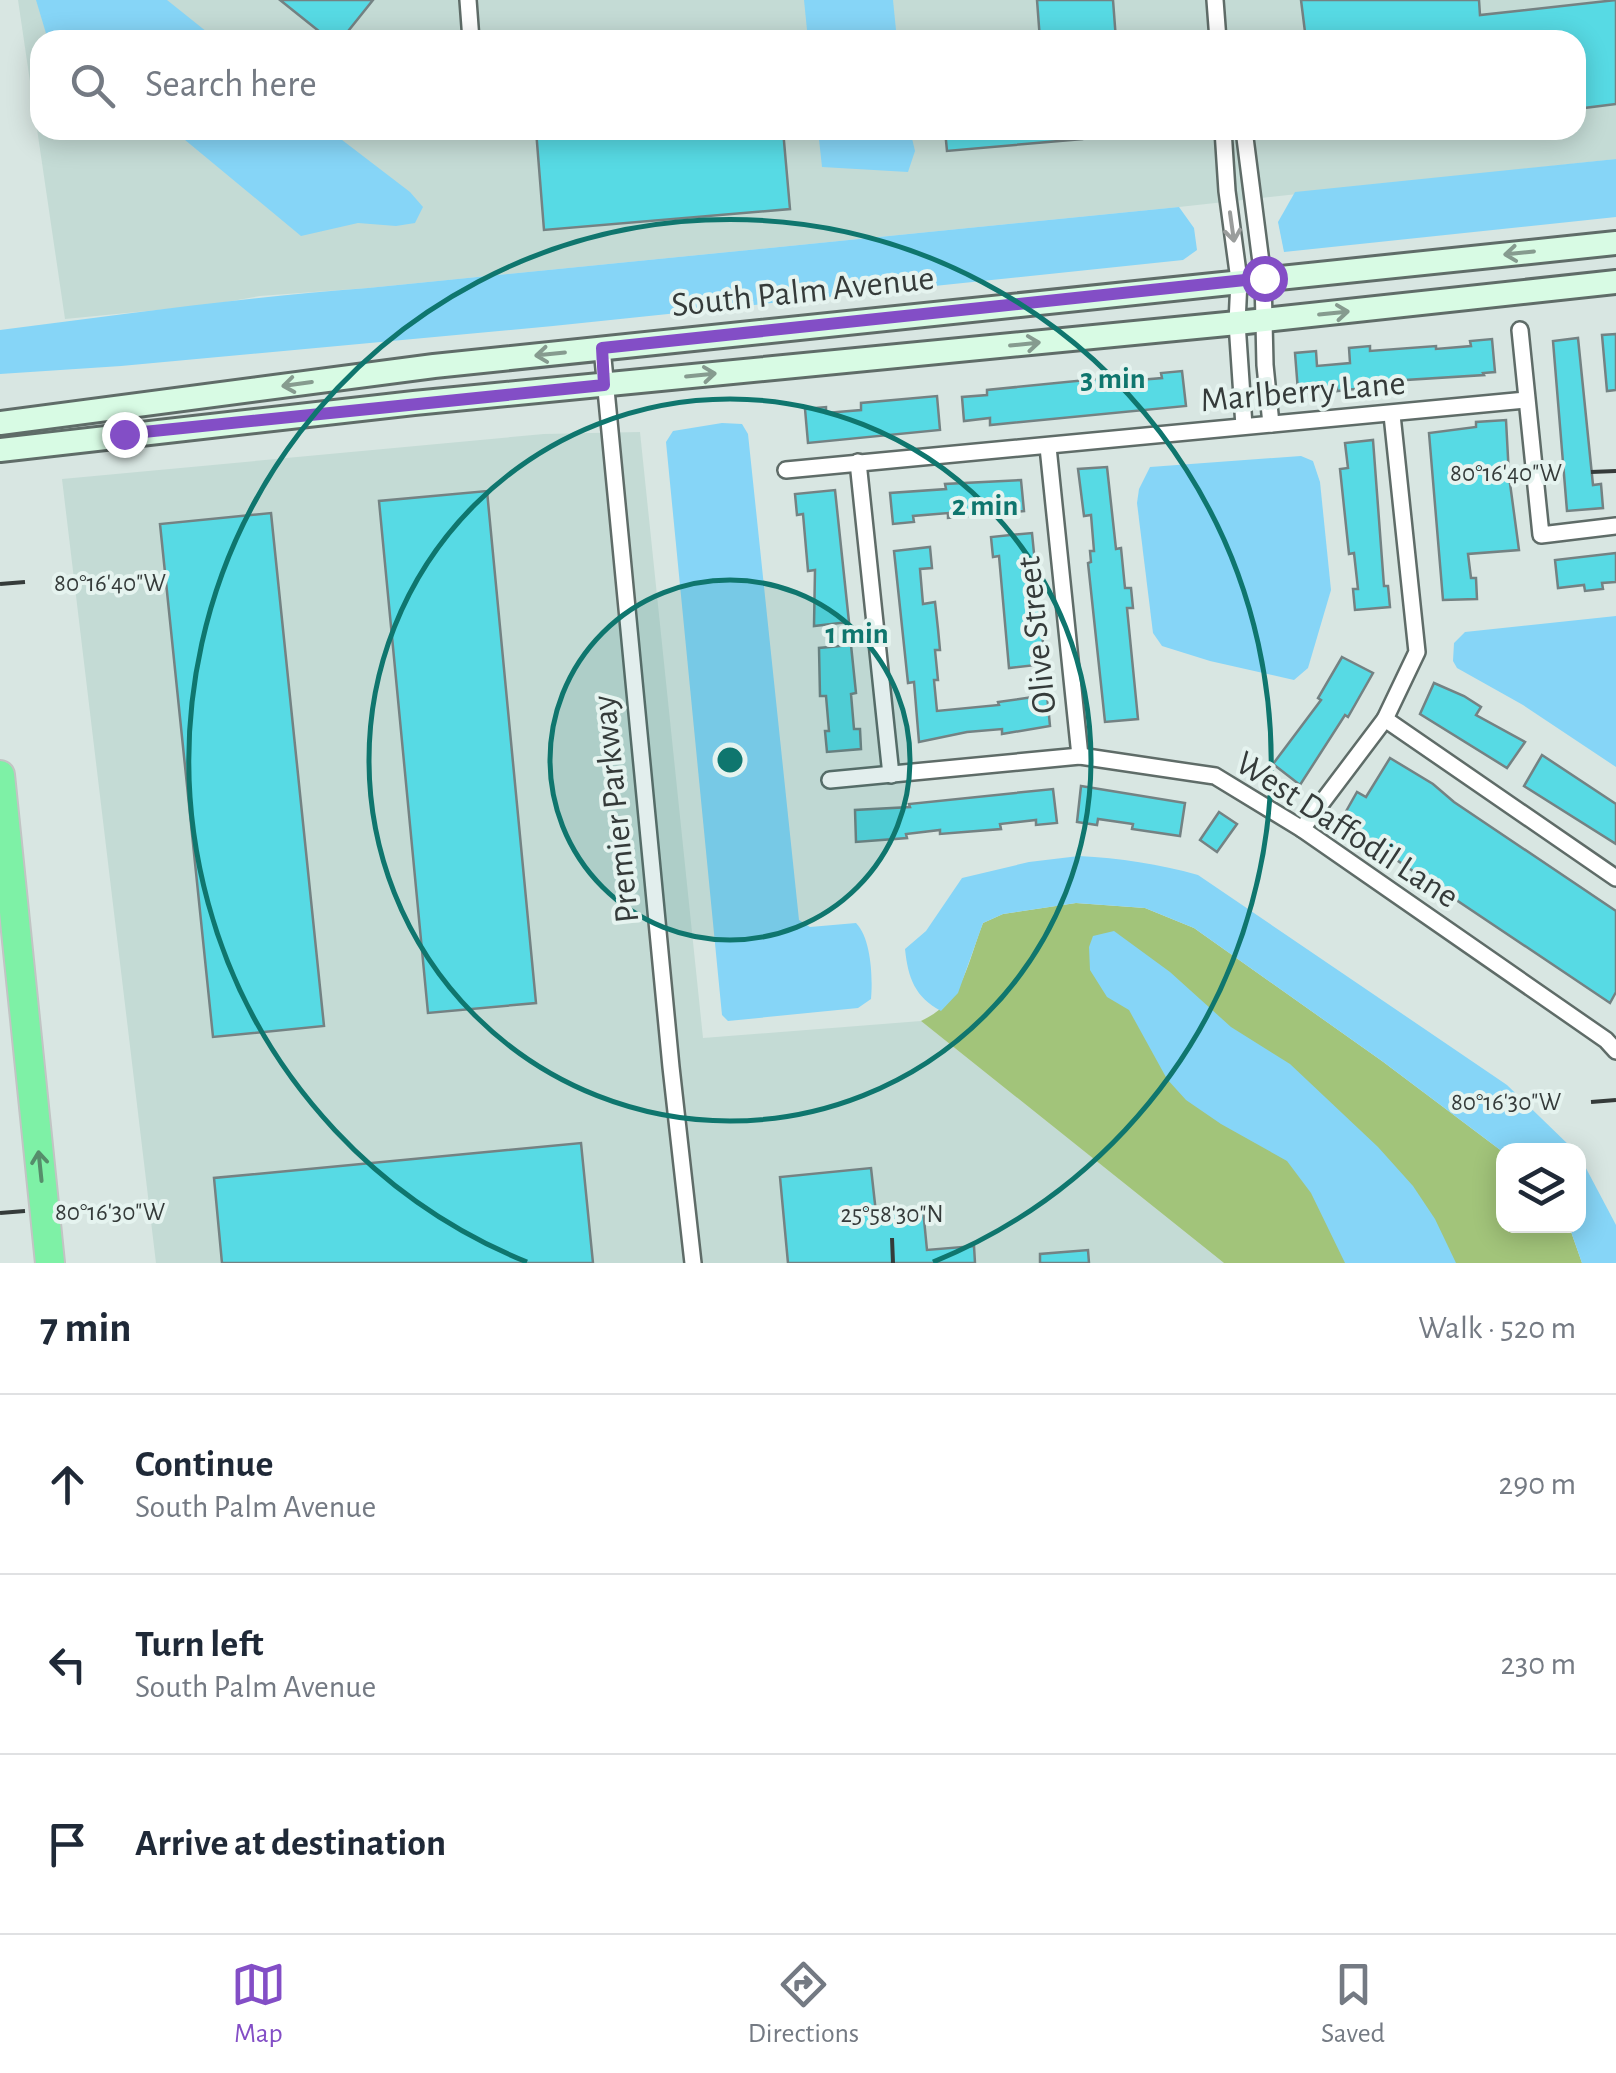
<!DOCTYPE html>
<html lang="en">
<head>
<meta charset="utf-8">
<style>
	:root { --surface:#fff; --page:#f6f6f7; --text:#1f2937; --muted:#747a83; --line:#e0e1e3; --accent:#834ec6 }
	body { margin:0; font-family:"Alegreya Sans",sans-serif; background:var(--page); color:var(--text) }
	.controls { position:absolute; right:30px; bottom:30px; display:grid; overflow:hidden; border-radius:20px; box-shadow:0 5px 25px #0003 }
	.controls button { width:90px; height:90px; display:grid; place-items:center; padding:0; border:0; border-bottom:2px solid var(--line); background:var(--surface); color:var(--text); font:50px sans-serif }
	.stop { position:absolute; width:30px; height:30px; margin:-22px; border:8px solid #834ec6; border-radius:50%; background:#fff }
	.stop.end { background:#834ec6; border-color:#fff; box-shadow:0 2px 10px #0008 }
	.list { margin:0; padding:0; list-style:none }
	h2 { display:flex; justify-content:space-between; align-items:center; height:130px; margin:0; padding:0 40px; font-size:42px }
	h2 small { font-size:32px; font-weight:400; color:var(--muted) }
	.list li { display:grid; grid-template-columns:65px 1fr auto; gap:30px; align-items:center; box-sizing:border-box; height:180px; padding:0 40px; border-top:2px solid var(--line) }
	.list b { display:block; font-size:38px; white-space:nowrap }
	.list p { margin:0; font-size:32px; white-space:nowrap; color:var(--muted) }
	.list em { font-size:32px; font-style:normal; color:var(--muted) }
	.icon { flex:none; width:55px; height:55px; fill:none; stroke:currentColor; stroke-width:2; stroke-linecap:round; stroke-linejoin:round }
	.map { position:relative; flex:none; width:1616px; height:1263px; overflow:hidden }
	.search { position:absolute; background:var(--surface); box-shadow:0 5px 25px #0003; left:30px; right:30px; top:30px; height:110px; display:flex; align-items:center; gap:25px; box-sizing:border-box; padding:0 35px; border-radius:30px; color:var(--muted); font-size:38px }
	.sheet { height:670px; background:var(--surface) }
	nav { display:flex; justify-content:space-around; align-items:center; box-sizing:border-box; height:140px; border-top:2px solid var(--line); background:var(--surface); font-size:28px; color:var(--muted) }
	nav a { display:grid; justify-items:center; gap:5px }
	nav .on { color:var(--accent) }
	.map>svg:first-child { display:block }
	.built { fill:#c4dbd5; fill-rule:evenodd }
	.green { fill:#a2c47a }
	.water { fill:#86d5f7 }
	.building { fill:#57dae4; stroke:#748283; stroke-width:2.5 }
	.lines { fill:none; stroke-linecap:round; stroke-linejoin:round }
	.street-casing { stroke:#5f6c68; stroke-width:20 }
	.secondary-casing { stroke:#5f6c68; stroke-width:28 }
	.highway-casing { stroke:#c2c4c4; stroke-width:32 }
	.street { stroke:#fff; stroke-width:15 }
	.secondary { stroke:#d8fbe4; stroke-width:22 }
	.highway { stroke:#7ef1a6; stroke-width:28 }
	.oneway { stroke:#9a9d9c }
	.oneway2 { stroke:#869b8f }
	.oneway3 { stroke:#568d6b }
	.route { stroke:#834ec6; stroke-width:12 }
	.ticks { fill:none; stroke:#353b3a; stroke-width:4 }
	.ring { fill:none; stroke:#0f766e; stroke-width:5 }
	.labels { text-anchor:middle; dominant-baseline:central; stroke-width:8; stroke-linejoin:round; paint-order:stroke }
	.street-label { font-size:35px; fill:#353b3a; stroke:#e5f3ef }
	.ticks-label { font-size:25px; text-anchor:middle; fill:#353b3a; stroke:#e5f3ef; stroke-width:8; stroke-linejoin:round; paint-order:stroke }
	.centre { fill:#0f766e; stroke:#e5f3ef; stroke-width:5 }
	.ring-label { font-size:30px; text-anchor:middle; font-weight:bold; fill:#0f766e; stroke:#e5f3ef; stroke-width:8; stroke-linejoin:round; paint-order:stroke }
</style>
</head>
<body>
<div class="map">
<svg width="1616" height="1263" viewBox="0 0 1616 1263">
	<rect width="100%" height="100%" fill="#d8e6e2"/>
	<g class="built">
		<path d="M18,0h1598v159l-437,48 -811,81 -108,8 -51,9 -144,14zM40,40h1536v90h-1536z"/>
		<polygon points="640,432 703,1038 921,1021 1224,1263 156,1263 62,479 544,434"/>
	</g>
	<path class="green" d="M1076,903l69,5 49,20 188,133 121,91 1,74h65l13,37h-358l-303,-242c44,-21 45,-55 62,-98l20,-9z"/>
	<g class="water">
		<polygon points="36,0 167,0 217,40 48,40"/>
		<polygon points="804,0 893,0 897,40 808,40"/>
		<polygon points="173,130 329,130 410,192 423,207 415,223 396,226 358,223 301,236"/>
		<polygon points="818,130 910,130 915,151 908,172 822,167"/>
		<polygon points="1616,159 1616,217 1284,252 1278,222 1295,192"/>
		<path d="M1179,207l15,21 3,22 -14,10 -630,66 -432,40 -121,8v-44c123,-16 245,-33 368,-42z"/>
		<path d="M722,423l20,1 6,10 51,486 11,7 46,-4c15,15 17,54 15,76l-13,9 -130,13 -6,-6 -56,-573 7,-11z"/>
		<polygon points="1301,456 1313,461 1320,482 1331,590 1308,668 1294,680 1210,661 1162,646 1153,633 1137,503 1139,489 1150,467"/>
		<polygon points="1616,616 1616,767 1523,705 1457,668 1453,661 1454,643 1465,632"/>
		<path d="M1079,856c41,2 80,8 119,19l309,210 67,65 -71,2 -121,-91 -188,-133 -49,-20 -69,-5 -73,11 -20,9 -25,70 -17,18c-26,-14 -33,-33 -36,-62l21,-18 36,-53 67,-16z"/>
		<polygon points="1114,931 1170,972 1231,1027 1290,1064 1378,1147 1413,1186 1435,1219 1456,1263 1345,1263 1311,1193 1287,1161 1221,1124 1186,1100 1167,1079 1129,1010 1107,997 1090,970 1089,947 1093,936"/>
		<polygon points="1579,1155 1616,1225 1616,1263 1582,1263 1569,1226 1578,1226"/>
	</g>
	<g class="building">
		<polygon points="280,0 373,0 341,40 330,40"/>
		<polygon points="1037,0 1113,0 1116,40 1040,40"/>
		<polygon points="1301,0 1479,0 1480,15 1616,0 1616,104 1576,109 1576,40 1306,40"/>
		<polygon points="536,130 783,130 790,209 544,230"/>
		<polygon points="945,130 1081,130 1082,139 947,151"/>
		<polygon points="1616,334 1616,390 1607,391 1602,335"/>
		<polygon points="1578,338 1593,485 1601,484 1603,508 1567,511 1553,341"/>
		<polygon points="1492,339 1495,372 1483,373 1484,375 1374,382 1374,387 1337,391 1337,387 1298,391 1295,353 1316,351 1317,366 1350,363 1349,348 1370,346 1370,351 1436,346 1436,349 1471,346 1470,341"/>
		<polygon points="1182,371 1186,406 990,425 990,418 964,421 962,397 987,395 987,390 1126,376 1127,381 1162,378 1161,373"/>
		<polygon points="937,396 940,430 808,443 805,409 826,407 826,413 861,410 861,403"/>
		<polygon points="1506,420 1509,476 1519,550 1468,554 1471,578 1476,578 1477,599 1443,600 1429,433 1476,427 1476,422"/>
		<polygon points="1373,440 1384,586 1388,586 1390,607 1355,610 1353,589 1358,589 1354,553 1349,554 1340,469 1348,468 1345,443"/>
		<polygon points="1107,467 1116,549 1121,548 1125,588 1131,588 1133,608 1127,608 1138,719 1105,722 1088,563 1091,562 1090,551 1094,551 1091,515 1084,516 1078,469"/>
		<polygon points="1021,480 1024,511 948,518 948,513 913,516 914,522 893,524 890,493 946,489 945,484"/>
		<polygon points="835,490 849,622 814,626 815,570 808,571 803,514 797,515 795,494"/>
		<polygon points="487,491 536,1003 428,1013 379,501"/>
		<polygon points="271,513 324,1026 213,1037 160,524"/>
		<polygon points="1032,533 1045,664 1009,668 999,556 993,557 991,537"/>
		<polygon points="930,547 932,568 920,569 923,604 935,602 938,629 940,650 935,650 938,680 934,680 937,711 999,705 998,702 1047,695 1050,726 1002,734 1002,729 967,732 919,742 914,682 908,683 894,551"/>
		<polygon points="1616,553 1616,582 1602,583 1603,589 1585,591 1584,585 1558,588 1555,560"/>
		<polygon points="851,645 856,693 851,694 854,729 860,729 861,749 827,752 825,731 829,731 826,696 820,696 819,648"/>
		<polygon points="1342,657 1373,673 1348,717 1345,715 1300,785 1273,764 1321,700 1318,698"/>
		<polygon points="1434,683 1464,696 1481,707 1476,715 1525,742 1507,768 1420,714"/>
		<polygon points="1542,755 1616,804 1616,844 1524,786"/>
		<polygon points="1390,758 1433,784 1454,802 1616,911 1616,992 1610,1003 1340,822 1357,792 1366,797"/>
		<polygon points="1081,786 1185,803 1180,836 1132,829 1133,824 1098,819 1097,825 1077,822"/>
		<polygon points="1053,789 1057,823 1036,825 1036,820 1000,824 1001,829 940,834 940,830 906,834 907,838 856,842 855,810 910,807 909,804"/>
		<polygon points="1219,812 1237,824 1217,852 1200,840"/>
		<polygon points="581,1143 593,1263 222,1263 214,1178"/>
		<polygon points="871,1168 876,1213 923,1209 927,1250 974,1246 975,1263 788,1263 780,1177"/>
		<polygon points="1088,1250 1089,1263 1040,1263 1040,1254"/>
	</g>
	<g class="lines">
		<defs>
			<g id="street">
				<polyline points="468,0 471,40"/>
				<polyline points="1215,0 1218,40"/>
				<polyline points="1223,130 1227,191 1239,280 1237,323 1244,426"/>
				<polyline points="1244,130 1263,278 1265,365 1271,424"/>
				<polyline points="1520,330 1541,535 1616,526"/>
				<polyline points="602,348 671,1067 693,1263"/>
				<polyline points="1048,447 1080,756"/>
				<polyline points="858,462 891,775"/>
				<polyline points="786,470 1526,400"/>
				<polyline points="1385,719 1616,878"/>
				<polyline points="830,780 1080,756 1215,776 1302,829 1606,1040 1616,1051"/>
				<polyline points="1302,829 1385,719 1417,652 1392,415"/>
			</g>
			<g id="secondary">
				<polyline points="0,423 434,366 1616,243"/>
				<polyline points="0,450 414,403 1237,323 1616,282"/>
			</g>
			<polyline id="highway" points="0,775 50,1263"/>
		</defs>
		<use href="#street" class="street-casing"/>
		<use href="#secondary" class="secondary-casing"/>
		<use href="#highway" class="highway-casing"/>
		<use href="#street" class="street"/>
		<use href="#secondary" class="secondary"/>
		<use href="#highway" class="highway"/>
	</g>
	<defs><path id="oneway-shaft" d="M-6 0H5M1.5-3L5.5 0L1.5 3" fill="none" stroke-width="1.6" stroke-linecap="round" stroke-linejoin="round" transform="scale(2.5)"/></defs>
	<use class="oneway" href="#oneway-shaft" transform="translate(1232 227) rotate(82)"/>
	<g class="oneway2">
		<use href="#oneway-shaft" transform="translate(1519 253) rotate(174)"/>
		<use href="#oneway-shaft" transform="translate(1334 313) rotate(-6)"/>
		<use href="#oneway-shaft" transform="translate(1025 344) rotate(-6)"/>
		<use href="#oneway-shaft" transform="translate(550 354) rotate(174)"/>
		<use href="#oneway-shaft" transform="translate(701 375) rotate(-6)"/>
		<use href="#oneway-shaft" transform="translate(297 384) rotate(172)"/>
	</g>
	<use class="oneway3" href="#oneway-shaft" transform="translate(40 1166) rotate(-96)"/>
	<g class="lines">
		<polyline class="route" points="124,434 604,385 602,348 1264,278"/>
	</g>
	<path class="ticks" d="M1591,472l25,-1M0,584l25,-2M1591,1102l25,-2M0,1213l25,-2M892,1238l1,25"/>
	<circle cx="730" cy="760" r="180" fill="#0f766e" fill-opacity=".12"/>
	<g class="ring">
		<circle cx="730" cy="760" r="180"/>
		<circle cx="730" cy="760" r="361"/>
		<path d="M527 1262A541 541 0 1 1 933 1262"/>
	</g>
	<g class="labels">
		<g class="street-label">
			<text transform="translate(803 292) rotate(-6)">South Palm Avenue</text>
			<text transform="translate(1303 392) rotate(-5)">Marlberry Lane</text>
			<text transform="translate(1037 635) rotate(-96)">Olive Street</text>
			<text transform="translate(616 809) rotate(-96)">Premier Parkway</text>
			<text transform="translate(1347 830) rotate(33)">West Daffodil Lane</text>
		</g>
	</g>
	<g class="ticks-label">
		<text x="1506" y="481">80°16'40"W</text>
		<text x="110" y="591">80°16'40"W</text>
		<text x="1506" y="1110">80°16'30"W</text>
		<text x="110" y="1220">80°16'30"W</text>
		<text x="892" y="1222">25°58'30"N</text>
	</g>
	<circle cx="730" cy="760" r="15" class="centre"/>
	<g class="ring-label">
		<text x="1113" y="388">3 min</text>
		<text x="985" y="515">2 min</text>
		<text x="857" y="643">1 min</text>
	</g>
</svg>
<div class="controls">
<button><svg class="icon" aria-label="layers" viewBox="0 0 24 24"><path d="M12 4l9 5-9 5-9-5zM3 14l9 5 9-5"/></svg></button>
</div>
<div class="stop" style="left:1264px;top:278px"></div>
<div class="stop end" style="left:124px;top:434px"></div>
<div class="search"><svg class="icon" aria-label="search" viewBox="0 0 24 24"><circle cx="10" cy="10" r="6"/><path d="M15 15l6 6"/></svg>Search here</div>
</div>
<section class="sheet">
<h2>7 min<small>Walk · 520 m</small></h2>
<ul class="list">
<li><svg class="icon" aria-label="ahead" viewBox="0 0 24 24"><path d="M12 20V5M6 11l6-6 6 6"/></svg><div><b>Continue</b><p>South Palm Avenue</p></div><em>290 m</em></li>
<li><svg class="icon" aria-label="left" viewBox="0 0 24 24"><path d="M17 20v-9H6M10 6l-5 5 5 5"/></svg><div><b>Turn left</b><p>South Palm Avenue</p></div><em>230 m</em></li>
<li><svg class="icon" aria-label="arrive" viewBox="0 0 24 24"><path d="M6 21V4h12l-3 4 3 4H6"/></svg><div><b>Arrive at destination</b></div></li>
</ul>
</section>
<nav>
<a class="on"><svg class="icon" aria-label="map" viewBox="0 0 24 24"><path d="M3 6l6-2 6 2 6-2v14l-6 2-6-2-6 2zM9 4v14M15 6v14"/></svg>Map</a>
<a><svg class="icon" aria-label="directions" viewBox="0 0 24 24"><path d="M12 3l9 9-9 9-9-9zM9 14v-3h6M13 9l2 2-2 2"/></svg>Directions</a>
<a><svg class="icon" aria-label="saved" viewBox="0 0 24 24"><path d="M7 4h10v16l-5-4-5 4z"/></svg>Saved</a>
</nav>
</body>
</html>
